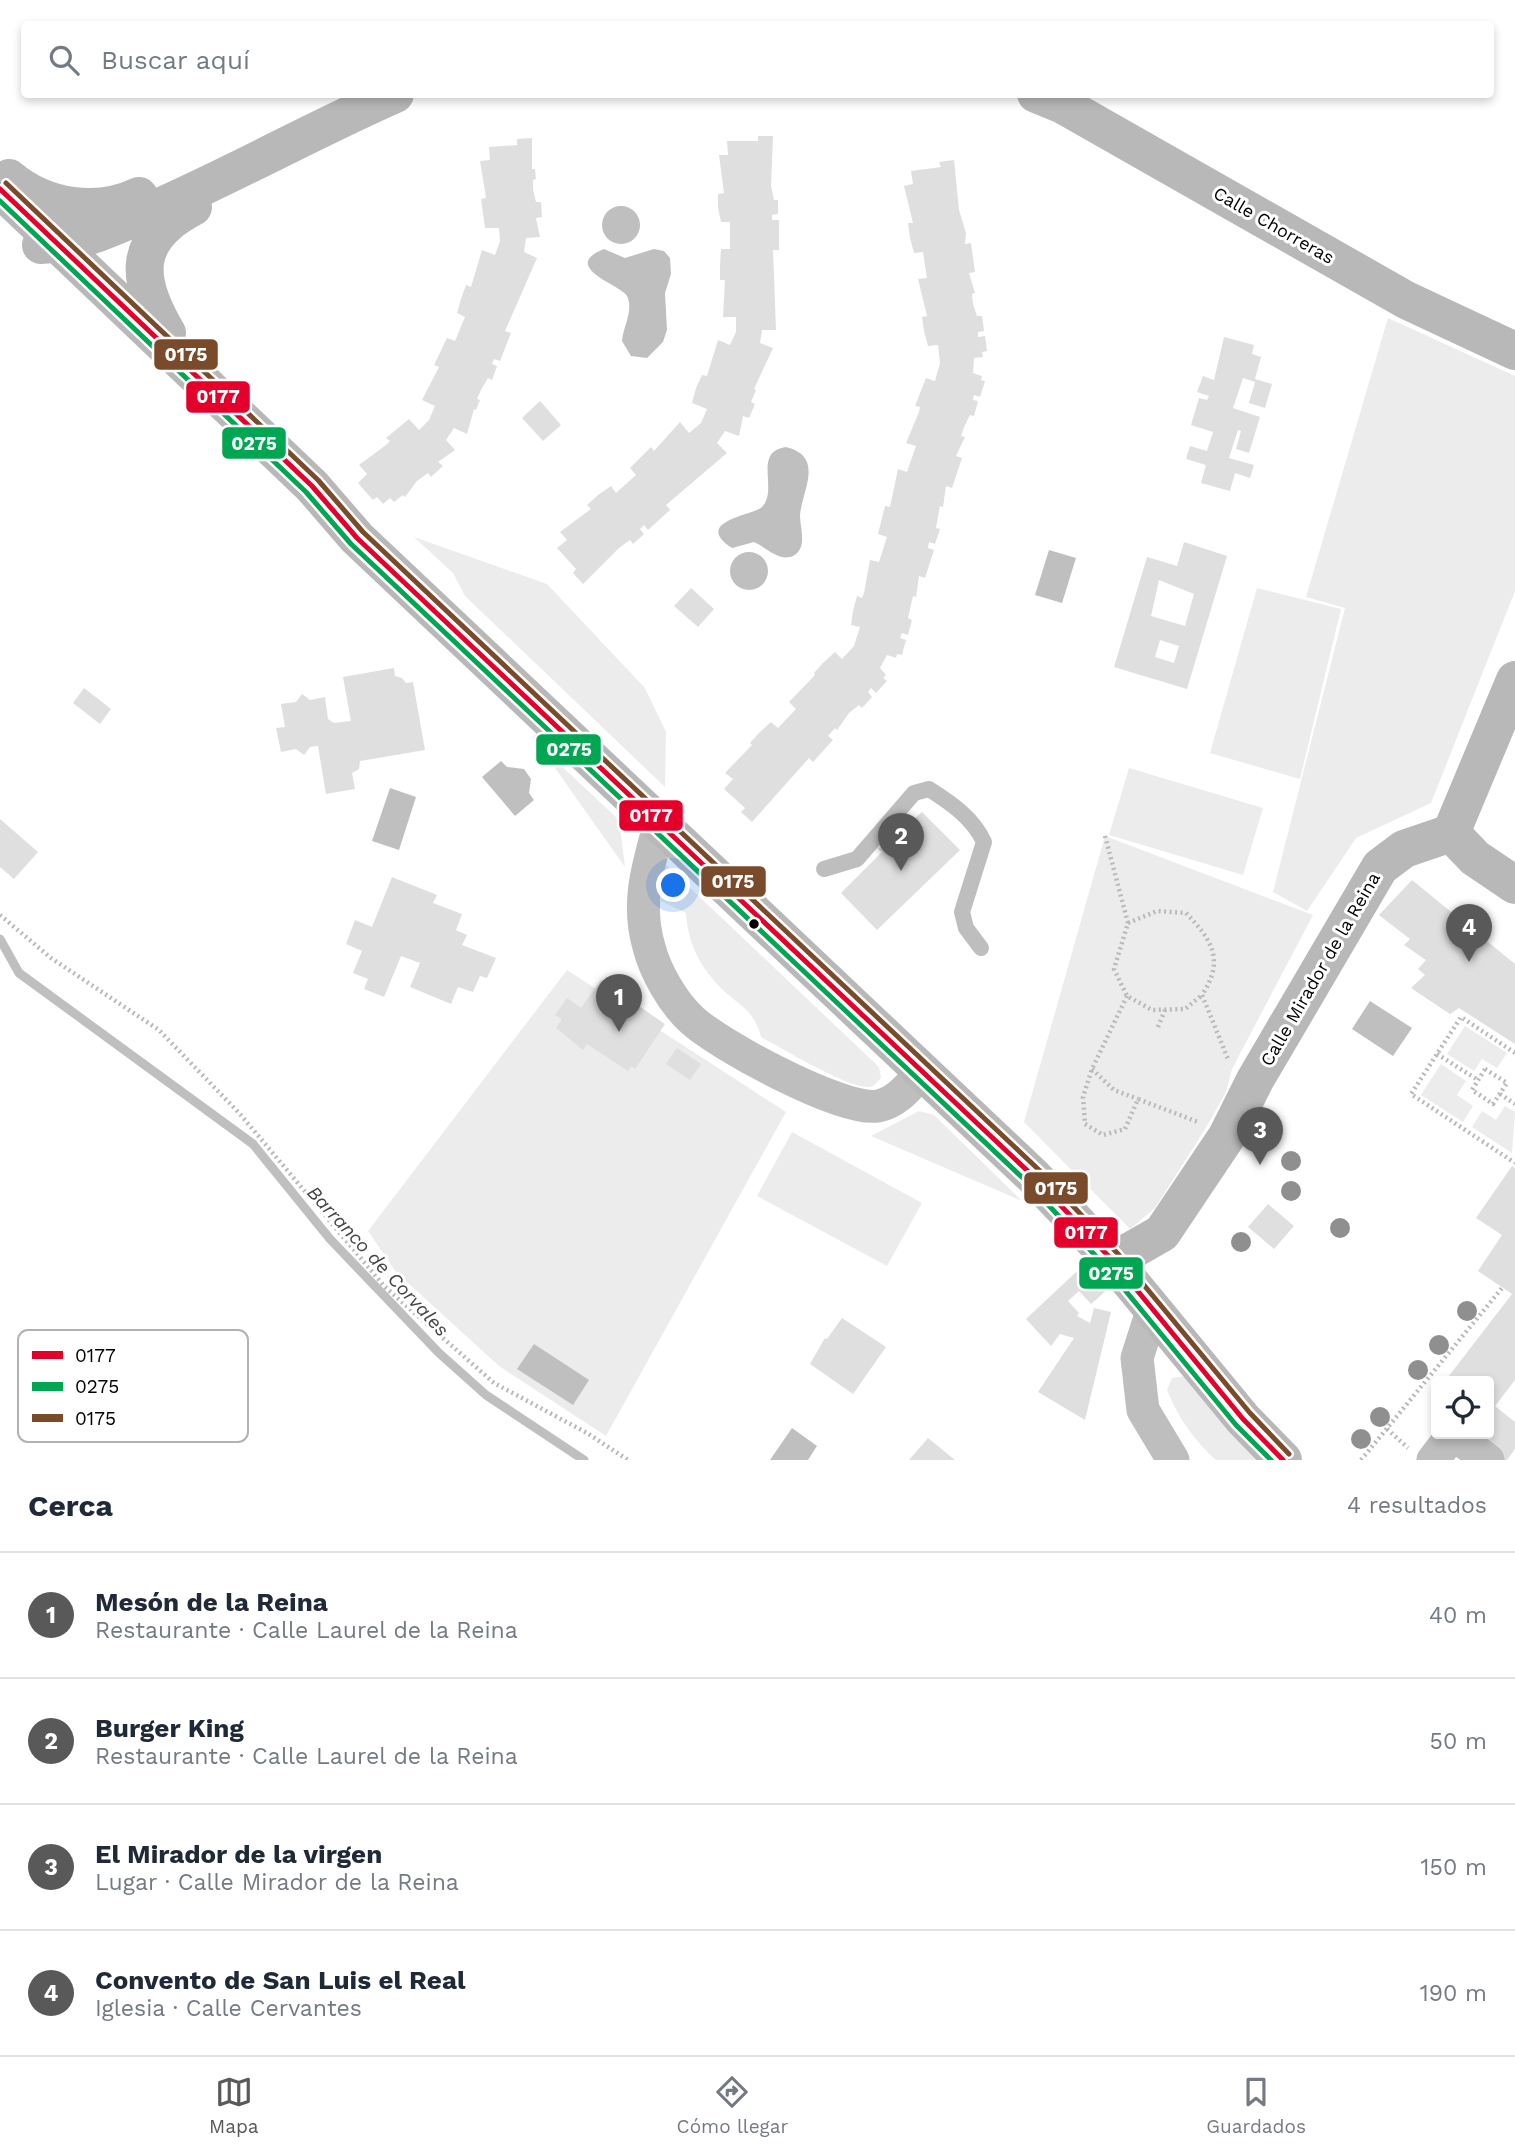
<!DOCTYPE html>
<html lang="es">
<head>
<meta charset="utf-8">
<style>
	:root { --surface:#fff; --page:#f6f6f7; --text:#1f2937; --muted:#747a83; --line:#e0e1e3; --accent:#595959 }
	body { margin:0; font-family:"Work Sans",sans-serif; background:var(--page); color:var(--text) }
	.controls { position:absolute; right:21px; bottom:21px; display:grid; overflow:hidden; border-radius:7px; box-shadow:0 4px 10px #0003 }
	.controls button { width:63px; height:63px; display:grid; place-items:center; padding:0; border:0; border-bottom:2px solid var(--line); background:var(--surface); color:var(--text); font:35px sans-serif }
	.you { position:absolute; left:674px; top:886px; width:24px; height:24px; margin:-18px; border:5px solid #fff; border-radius:50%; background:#1a73e8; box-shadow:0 0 0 10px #1a73e833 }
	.badge { display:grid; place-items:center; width:46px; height:46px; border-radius:50%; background:var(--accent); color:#fff; font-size:23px; font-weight:700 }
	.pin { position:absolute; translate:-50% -58px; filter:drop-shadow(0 2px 4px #0008) }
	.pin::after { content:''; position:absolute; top:37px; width:24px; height:21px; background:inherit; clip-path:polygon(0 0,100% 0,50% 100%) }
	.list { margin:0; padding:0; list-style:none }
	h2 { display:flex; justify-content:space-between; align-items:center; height:91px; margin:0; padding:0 28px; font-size:30px }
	h2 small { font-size:23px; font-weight:400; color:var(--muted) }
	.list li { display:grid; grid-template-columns:46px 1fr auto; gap:21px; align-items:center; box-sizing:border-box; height:126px; padding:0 28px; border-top:2px solid var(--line) }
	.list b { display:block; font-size:26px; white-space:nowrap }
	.list p { margin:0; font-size:23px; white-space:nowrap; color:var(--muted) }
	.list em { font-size:23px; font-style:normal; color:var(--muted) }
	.icon { flex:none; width:38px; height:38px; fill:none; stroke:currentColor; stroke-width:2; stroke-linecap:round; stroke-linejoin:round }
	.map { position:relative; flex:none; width:1515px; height:1460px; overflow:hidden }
	.search { position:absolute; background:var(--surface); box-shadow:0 4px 10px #0003; left:21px; right:21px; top:21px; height:77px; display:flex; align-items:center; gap:18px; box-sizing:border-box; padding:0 24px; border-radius:7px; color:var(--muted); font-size:26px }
	.sheet { height:595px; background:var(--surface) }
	nav { display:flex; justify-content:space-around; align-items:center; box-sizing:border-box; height:98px; border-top:2px solid var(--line); background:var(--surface); font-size:19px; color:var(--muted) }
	nav a { display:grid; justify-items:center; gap:4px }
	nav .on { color:var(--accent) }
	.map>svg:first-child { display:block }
	.green { fill:#ececec }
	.water { fill:#bfbfbf }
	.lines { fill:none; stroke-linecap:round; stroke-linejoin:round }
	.stream { stroke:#bfbfbf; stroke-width:9 }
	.building { fill:#dfdfdf; fill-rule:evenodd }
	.path { stroke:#b9b9b9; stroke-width:4.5; stroke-dasharray:2 3.5; stroke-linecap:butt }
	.lane { stroke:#bebebe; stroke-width:16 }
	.street { stroke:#bebebe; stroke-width:33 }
	.secondary { stroke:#b8b8b8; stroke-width:38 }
	.bus-1-casing { stroke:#fff; stroke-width:10 }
	.bus-2-casing { stroke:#fff; stroke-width:10 }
	.bus-3-casing { stroke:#fff; stroke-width:10 }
	.bus-1 { stroke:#e4002b; stroke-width:5 }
	.bus-2 { stroke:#00a651; stroke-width:5 }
	.bus-3 { stroke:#7a4b2a; stroke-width:5 }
	.tree { fill:#8f8f8f }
	.bus-dot { fill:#000; stroke:#fff; stroke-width:2.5 }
	.labels { text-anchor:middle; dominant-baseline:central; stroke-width:6; stroke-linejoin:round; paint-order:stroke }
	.street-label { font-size:18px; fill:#000; stroke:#fff }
	.water-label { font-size:19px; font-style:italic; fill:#444; stroke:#fff }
	.key { fill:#fff; stroke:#b2b2b2; stroke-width:2 }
	.key-label { font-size:19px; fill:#000 }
	.line-badge { stroke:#fff; stroke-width:2.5 }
	.badge-label { font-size:19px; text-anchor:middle; font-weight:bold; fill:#fff }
</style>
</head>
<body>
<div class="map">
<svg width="1515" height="1460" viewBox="0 0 1515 1460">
	<rect width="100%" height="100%" fill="#fff"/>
	<g class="green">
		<polygon points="1388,318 1515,376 1515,591 1431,803 1356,838 1307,911 1273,892 1345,608 1306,597"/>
		<polygon points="414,537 547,584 645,688 666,732 665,787 465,596 453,573"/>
		<polygon points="1257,588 1341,609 1300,779 1210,753"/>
		<polygon points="538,744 619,820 625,867"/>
		<polygon points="1129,768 1263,808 1243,875 1109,835"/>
		<polygon points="1105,836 1313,915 1232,1069 1226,1092 1207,1126 1155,1208 1130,1229 1024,1122"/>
		<path d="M666,865l213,202 2,11c-4,4 -7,9 -13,9 -20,1 -87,-39 -107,-50 -7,-26 -18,-29 -37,-46 -23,-22 -36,-46 -38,-78l-25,-12z"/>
		<polygon points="567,970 786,1112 606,1436 499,1366 396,1272 368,1231"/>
		<polygon points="1465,1026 1507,1053 1497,1068 1482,1059 1474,1071 1447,1054"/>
		<polygon points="1441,1064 1466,1081 1457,1095 1473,1106 1463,1122 1421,1095"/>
		<polygon points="1505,1106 1515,1112 1512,1153 1472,1127 1482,1111 1496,1120"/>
		<polygon points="919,1111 934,1115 1022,1201 871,1136"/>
		<polygon points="792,1132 922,1203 887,1266 757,1196"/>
		<path d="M1185,1376l72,84h-41c-22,-19 -38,-43 -49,-70l5,-12z"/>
	</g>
	<g class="water">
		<circle cx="621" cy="225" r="19"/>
		<path d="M604,249l21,9 29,-9 10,2 6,7 1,16 -6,19 2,37 -4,12 -16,16 -16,-2 -9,-15c1,-14 12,-31 5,-45 -6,-11 -68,-29 -23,-47z"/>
		<path d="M786,447c40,10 15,45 14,69 0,12 8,32 -7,40 -14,6 -27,-9 -39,-14l-22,6c-41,-27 23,-33 30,-41 17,-18 -10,-55 24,-60z"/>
		<polygon points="1049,550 1076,558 1062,603 1035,595"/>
		<circle cx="749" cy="571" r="19"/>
		<polygon points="501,761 507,767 524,769 531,779 529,793 534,800 515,816 482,777"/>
		<polygon points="390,788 416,797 399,850 372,841"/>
		<polygon points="1370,1001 1412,1028 1393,1056 1352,1029"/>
		<polygon points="534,1344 589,1380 573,1405 517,1369"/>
		<polygon points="792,1428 817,1446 808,1460 770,1460"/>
	</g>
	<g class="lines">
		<polyline class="stream" points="0,939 19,973 253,1144 330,1239 439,1353 486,1395 584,1460"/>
	</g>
	<g class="building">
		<polygon points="758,136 773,136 771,186 774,200 778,200 778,214 772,215 772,220 779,220 779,250 773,250 776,330 762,330 760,343 773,348 754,389 756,390 751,402 755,404 749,418 743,416 739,436 725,431 717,443 727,453 666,505 670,510 648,530 644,525 640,529 644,534 633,544 630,540 619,548 583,584 573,573 576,569 557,548 567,540 560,532 591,509 587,505 598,495 611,486 616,493 636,475 630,468 651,447 654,451 680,422 689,433 701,423 707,409 692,403 696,388 702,375 707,376 718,340 730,345 736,332 736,317 723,317 725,280 720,280 720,265 721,249 730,249 730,222 721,222 718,208 718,194 724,193 719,155 728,155 727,141 758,141"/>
		<polygon points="532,138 532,169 535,169 536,179 533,180 533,189 536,202 541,202 542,217 536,218 540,237 526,238 524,252 537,258 505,331 511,333 500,361 494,359 492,364 497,366 492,380 488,378 481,390 477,399 480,400 476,410 474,409 467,434 454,428 446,440 455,450 438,462 443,466 431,477 428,473 417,481 405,497 403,495 394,502 390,498 383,504 377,497 373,500 358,483 367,474 359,465 386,445 390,441 386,438 409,419 419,430 429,420 435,406 422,400 439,367 434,365 447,338 455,341 465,317 457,313 461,299 466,285 471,287 482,250 495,255 500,241 499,228 485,228 481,199 486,198 480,161 490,160 489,147 517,145 517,139"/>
		<polygon points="954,160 959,210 966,233 965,244 971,243 975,272 969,273 975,293 972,294 973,304 977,316 982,316 984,331 978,332 978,337 985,336 987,351 982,352 983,357 974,358 973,373 982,376 981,380 985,381 980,397 974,395 973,400 978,401 974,416 970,415 964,427 961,436 965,437 956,456 962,458 952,488 946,486 943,507 940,506 936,528 940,529 935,544 929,542 928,548 934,550 925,578 919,576 916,597 913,596 908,618 912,620 908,635 902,633 900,638 906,640 902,655 897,654 896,658 887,655 880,668 886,675 883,678 887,681 876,693 871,688 868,692 872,697 862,708 859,705 849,713 837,730 835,728 828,736 833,740 813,762 809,758 752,822 741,812 745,808 724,789 733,779 725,773 752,745 750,743 760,732 771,722 778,728 796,709 789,702 815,675 814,673 823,663 835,652 842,659 854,646 860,627 851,625 853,611 857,596 862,598 864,593 870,560 879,562 887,537 878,534 885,506 890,507 898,469 907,472 916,446 906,443 919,412 920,407 915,406 926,378 935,381 940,363 938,345 928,346 924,331 922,317 927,316 918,279 927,278 923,252 914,253 910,238 908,223 913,223 904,186 913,184 911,171 941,167 939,162"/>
		<polygon points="1224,337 1254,345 1252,354 1261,357 1255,379 1272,384 1265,408 1249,403 1255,382 1243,378 1233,408 1260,417 1249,453 1236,449 1241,431 1238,430 1229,458 1254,465 1250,478 1235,473 1230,491 1201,483 1206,465 1186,459 1190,446 1207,451 1213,432 1191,425 1199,398 1207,400 1209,396 1197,392 1203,376 1214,380"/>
		<polygon points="540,401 561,425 543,441 522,418"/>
		<path d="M1184,542l43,14 -40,133 -73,-22 33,-110 30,9zM1159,580l35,14 -9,32 -34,-10zM1160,640l19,6 -5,17 -19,-6z"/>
		<polygon points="691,588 714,609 698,627 674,606"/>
		<polygon points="394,668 395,676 402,678 406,683 413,682 425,750 360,761 359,769 352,773 355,789 326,794 318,746 310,747 304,755 296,749 281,752 276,728 285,727 281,704 296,702 302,694 310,700 325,697 328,719 334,723 351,721 343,677"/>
		<polygon points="84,688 111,709 100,724 73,703"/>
		<polygon points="922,812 960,850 877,930 841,893 882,852 878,849 888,838 891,842 905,829 901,825 911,816 914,819"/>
		<polygon points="0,819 38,852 14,879 0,867"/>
		<polygon points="392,877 437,895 433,903 462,914 456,930 467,935 462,945 496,958 487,978 480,976 473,992 458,987 451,1004 410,987 420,963 401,956 384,997 364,989 368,979 353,973 362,951 346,944 355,920 372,927"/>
		<polygon points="1412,880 1515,964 1515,1044 1459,1008 1450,1014 1411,988 1425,975 1418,969 1426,960 1404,945 1410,939 1379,915"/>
		<polygon points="601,980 665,1024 635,1069 631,1066 628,1071 587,1044 583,1050 556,1028 562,1019 555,1015 567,998 581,1008"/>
		<polygon points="677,1048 701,1064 690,1080 666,1064"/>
		<polygon points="1512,1166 1515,1168 1515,1380 1495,1406 1515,1422 1515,1449 1507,1460 1498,1460 1463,1434 1489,1434 1489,1381 1445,1381 1512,1294 1478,1271 1502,1235 1476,1218"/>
		<polygon points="1268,1204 1294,1226 1274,1249 1248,1227"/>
		<polygon points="1090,1259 1109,1288 1091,1304 1079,1291 1068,1301 1079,1313 1077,1316 1090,1323 1094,1308 1111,1312 1085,1420 1038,1392 1074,1338 1060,1334 1051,1346 1026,1319"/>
		<polygon points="842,1318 886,1347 853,1394 810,1364 825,1338 827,1339"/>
		<polygon points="928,1438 955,1460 909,1460"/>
	</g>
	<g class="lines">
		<g class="path">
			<polyline points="1105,836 1128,923 1114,969 1127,996 1152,1010 1185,1009 1202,995"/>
			<polyline points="0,915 51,958 159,1030 240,1114 385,1287 494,1383 587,1433 628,1460"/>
			<path d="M1128,923l29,-12 29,2c26,27 39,47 16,82l26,64"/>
			<polyline points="1127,996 1092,1069 1083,1097 1085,1124 1103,1135 1125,1129 1138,1099 1198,1122"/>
			<polyline points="1158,1027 1165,1010"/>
			<polyline points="1515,1053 1461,1017 1411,1094 1515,1163"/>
			<polyline points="1437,1054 1478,1080"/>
			<polyline points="1092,1069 1114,1090 1138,1099"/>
			<polygon points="1485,1069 1507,1083 1493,1104 1472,1090"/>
			<polyline points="1500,1094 1515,1104"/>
			<polyline points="1387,1429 1408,1448"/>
			<polyline points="1361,1460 1502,1288"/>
		</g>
		<path class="lane" d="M824,869l33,-10 57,-66 15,-4c22,14 44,29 55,53l-22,70 4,16 15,20"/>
		<g class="street">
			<path d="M660,823c-12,43 -24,80 -11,124 6,24 24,56 43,73 27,25 150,92 186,86 19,-3 32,-21 45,-35"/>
			<polyline points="1153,1308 1137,1358 1143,1410 1173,1460"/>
			<polyline points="1453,1434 1488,1460"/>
			<polyline points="1433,1460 1453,1434"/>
		</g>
		<g class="secondary">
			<polyline points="1036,94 1063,105 1406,300 1515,351"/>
			<path d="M9,178c36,30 88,38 130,18"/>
			<polyline points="0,189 312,486 357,538 1033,1176 1113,1261 1243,1419 1283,1460"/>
			<path d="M41,245c38,-1 72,-18 107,-33 83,-36 163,-81 247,-118"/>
			<path d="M167,333c-32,-54 -35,-94 26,-126"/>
			<polyline points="1451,833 1475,858 1515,885"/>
			<polyline points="1113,1261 1162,1233 1227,1136 1255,1080 1380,867 1404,849 1451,833 1515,680"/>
		</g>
		<defs>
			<polyline id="bus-1" points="0,189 312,486 357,538 1033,1176 1113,1261 1243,1419 1283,1460"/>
			<polyline id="bus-2" points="0,201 306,492 351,544 1027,1182 1106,1267 1236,1425 1271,1460"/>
			<polyline id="bus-3" points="6,183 318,480 363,532 1039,1170 1119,1255 1250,1413 1289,1454"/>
		</defs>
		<use href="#bus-1" class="bus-1-casing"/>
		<use href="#bus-2" class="bus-2-casing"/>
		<use href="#bus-3" class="bus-3-casing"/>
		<use href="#bus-1" class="bus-1"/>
		<use href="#bus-2" class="bus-2"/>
		<use href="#bus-3" class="bus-3"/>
	</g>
	<g class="tree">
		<circle cx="1291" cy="1161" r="10"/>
		<circle cx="1291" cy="1191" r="10"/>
		<circle cx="1340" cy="1228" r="10"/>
		<circle cx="1241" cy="1242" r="10"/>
		<circle cx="1467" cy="1311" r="10"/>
		<circle cx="1439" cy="1345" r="10"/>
		<circle cx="1418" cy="1370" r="10"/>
		<circle cx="1380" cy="1417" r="10"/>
		<circle cx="1361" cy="1439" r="10"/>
	</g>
	<circle class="bus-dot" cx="754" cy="924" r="6"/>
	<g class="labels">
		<g class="street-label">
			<text transform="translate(1274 225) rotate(30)">Calle Chorreras</text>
			<text transform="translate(1320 969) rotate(-60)">Calle Mirador de la Reina</text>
		</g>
		<g class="water-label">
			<text transform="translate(378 1261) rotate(47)">Barranco de Corvales</text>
		</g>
	</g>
	<rect x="18" y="1330" width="230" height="112" rx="10" class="key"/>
	<rect x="32" y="1351" width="31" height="8" fill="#e4002b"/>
	<rect x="32" y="1382" width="31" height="9" fill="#00a651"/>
	<rect x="32" y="1414" width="31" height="8" fill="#7a4b2a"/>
	<g class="key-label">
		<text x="75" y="1362">0177</text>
		<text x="75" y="1393">0275</text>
		<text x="75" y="1425">0175</text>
	</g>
	<g class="line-badge">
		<rect x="153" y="338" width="66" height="33" rx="7" fill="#7a4b2a"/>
		<rect x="185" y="380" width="66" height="34" rx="7" fill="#e4002b"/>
		<rect x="221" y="426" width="66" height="34" rx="7" fill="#00a651"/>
		<rect x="535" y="733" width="67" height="33" rx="7" fill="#00a651"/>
		<rect x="618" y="799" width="66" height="33" rx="7" fill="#e4002b"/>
		<rect x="700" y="865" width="67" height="33" rx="7" fill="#7a4b2a"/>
		<rect x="1023" y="1171" width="66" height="34" rx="7" fill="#7a4b2a"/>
		<rect x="1053" y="1216" width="66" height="33" rx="7" fill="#e4002b"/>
		<rect x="1078" y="1256" width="66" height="34" rx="7" fill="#00a651"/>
	</g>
	<g class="badge-label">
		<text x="186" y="361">0175</text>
		<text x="218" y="403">0177</text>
		<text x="254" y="450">0275</text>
		<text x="569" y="756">0275</text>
		<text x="651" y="822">0177</text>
		<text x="733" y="888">0175</text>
		<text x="1056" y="1195">0175</text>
		<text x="1086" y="1239">0177</text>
		<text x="1111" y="1280">0275</text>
	</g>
</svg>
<div class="controls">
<button><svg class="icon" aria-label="locate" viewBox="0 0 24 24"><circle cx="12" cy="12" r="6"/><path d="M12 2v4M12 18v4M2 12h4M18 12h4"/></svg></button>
</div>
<div class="you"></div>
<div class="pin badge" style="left:619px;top:1032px">1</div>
<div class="pin badge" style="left:901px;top:871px">2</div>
<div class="pin badge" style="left:1260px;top:1165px">3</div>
<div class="pin badge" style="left:1469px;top:962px">4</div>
<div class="search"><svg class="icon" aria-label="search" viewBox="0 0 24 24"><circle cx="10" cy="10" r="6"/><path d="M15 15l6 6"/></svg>Buscar aquí</div>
</div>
<section class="sheet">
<h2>Cerca<small>4 resultados</small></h2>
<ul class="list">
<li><span class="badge">1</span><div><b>Mesón de la Reina</b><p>Restaurante · Calle Laurel de la Reina</p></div><em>40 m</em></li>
<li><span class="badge">2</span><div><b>Burger King</b><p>Restaurante · Calle Laurel de la Reina</p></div><em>50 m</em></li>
<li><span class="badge">3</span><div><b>El Mirador de la virgen</b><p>Lugar · Calle Mirador de la Reina</p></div><em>150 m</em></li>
<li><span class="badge">4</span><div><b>Convento de San Luis el Real</b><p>Iglesia · Calle Cervantes</p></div><em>190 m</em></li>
</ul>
</section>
<nav>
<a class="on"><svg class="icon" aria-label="map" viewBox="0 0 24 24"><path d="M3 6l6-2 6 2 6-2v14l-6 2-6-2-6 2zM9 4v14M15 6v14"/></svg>Mapa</a>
<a><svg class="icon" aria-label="directions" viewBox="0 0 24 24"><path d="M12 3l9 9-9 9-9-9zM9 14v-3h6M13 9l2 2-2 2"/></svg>Cómo llegar</a>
<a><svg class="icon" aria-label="saved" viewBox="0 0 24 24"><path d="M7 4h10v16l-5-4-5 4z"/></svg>Guardados</a>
</nav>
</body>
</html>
